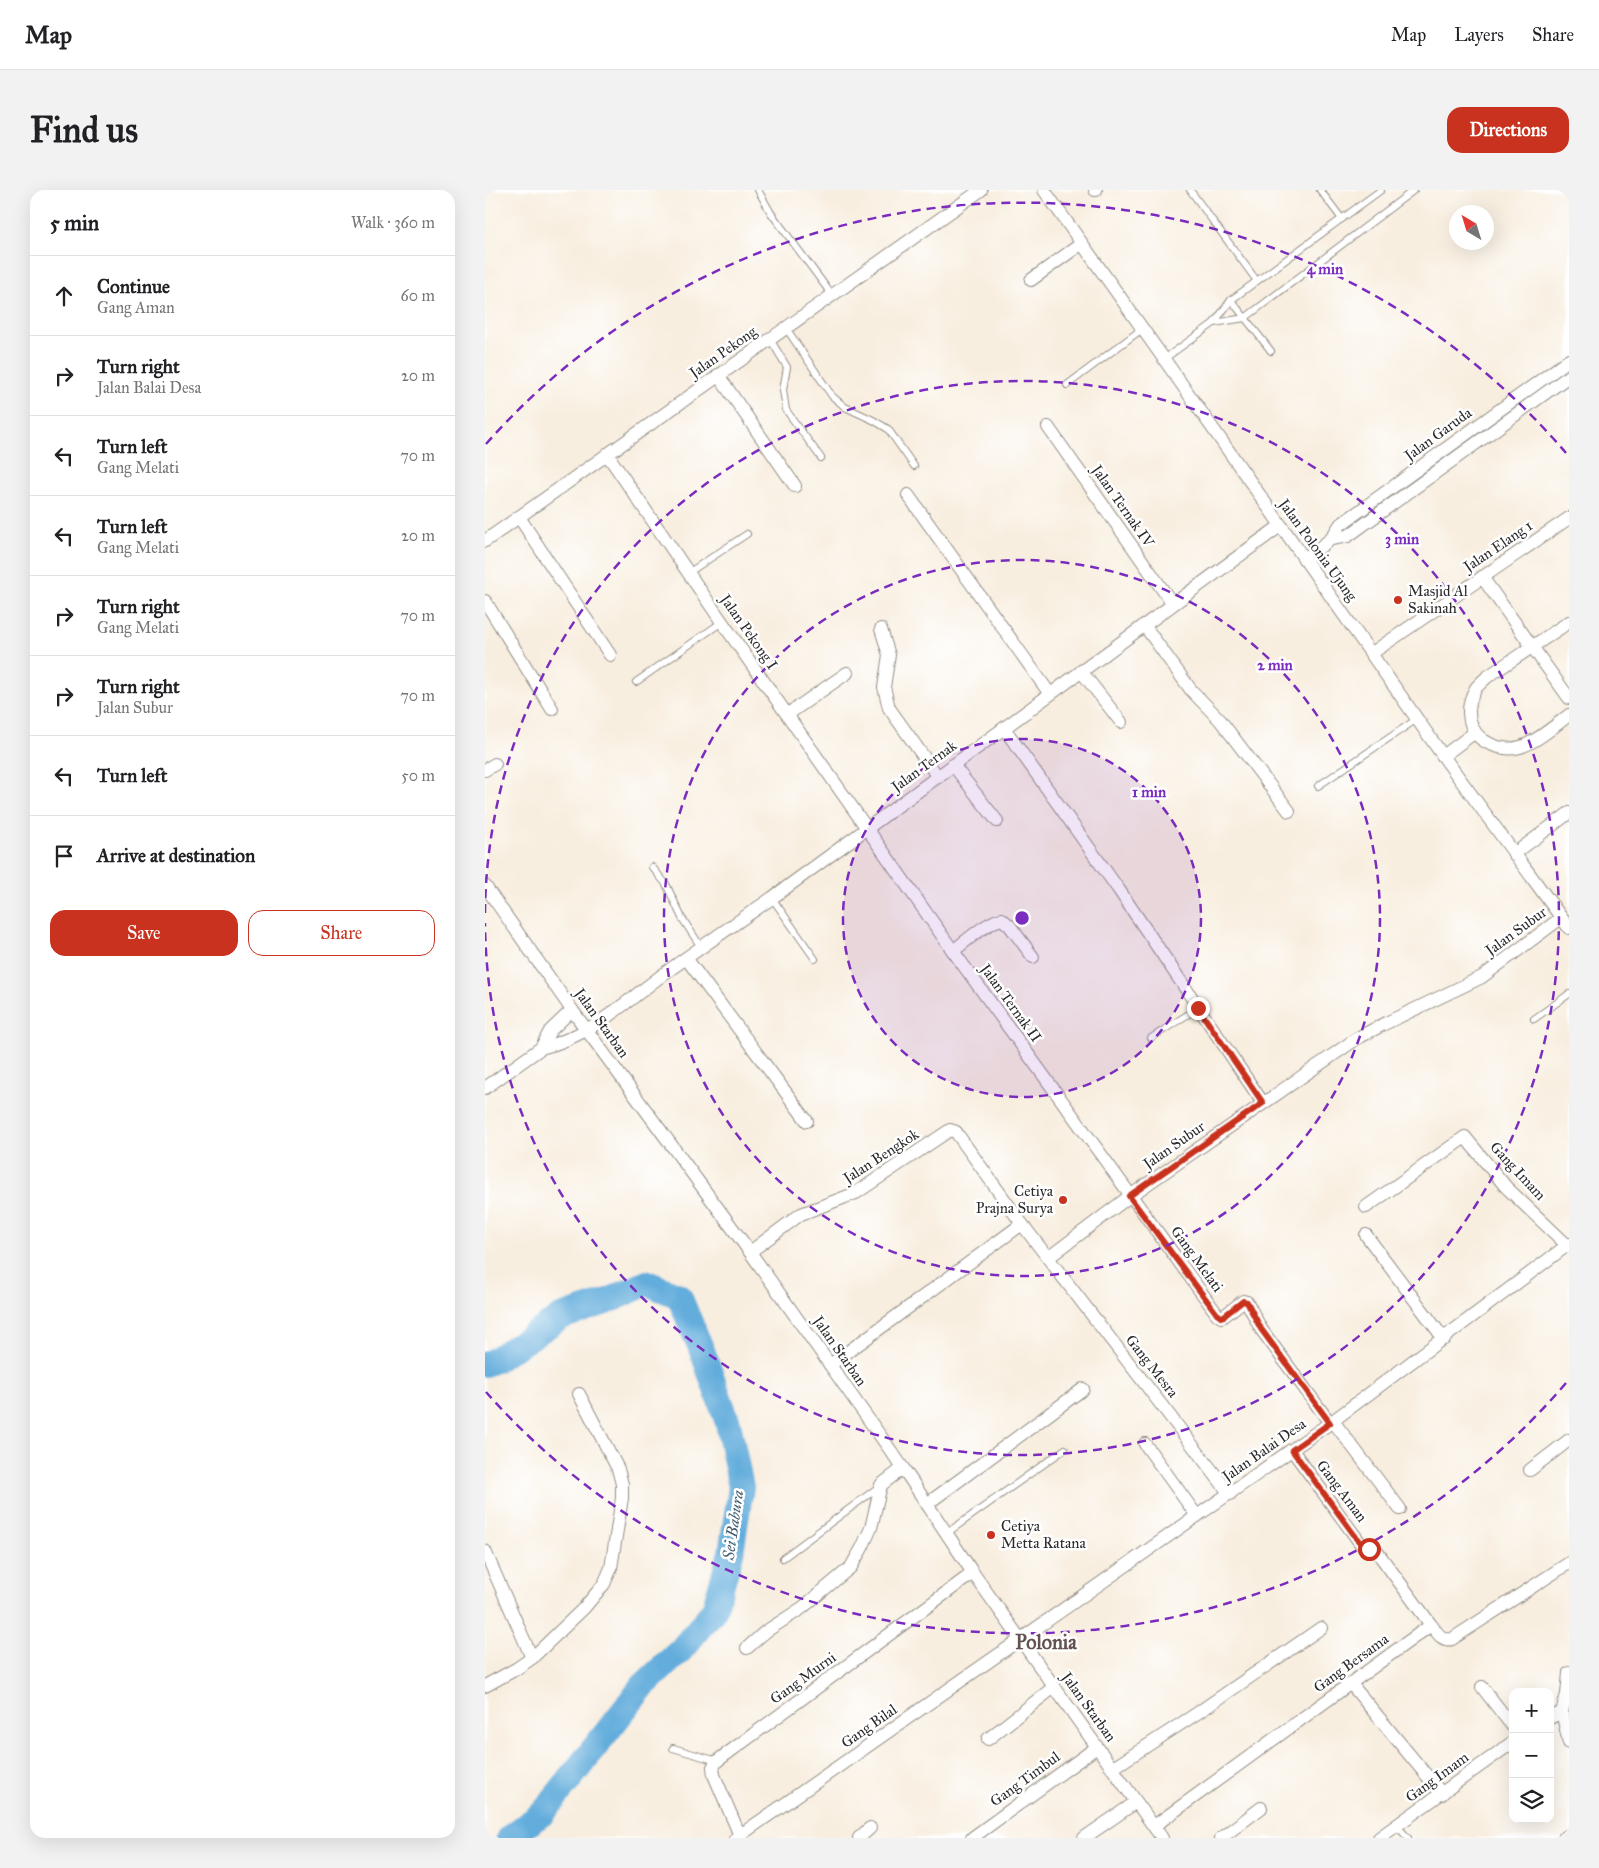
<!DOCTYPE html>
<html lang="en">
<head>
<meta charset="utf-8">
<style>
	:root { --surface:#fff; --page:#f2f2f2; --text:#202124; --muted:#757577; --line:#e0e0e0; --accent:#c8321e }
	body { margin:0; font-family:"IM FELL Great Primer",serif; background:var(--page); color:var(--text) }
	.controls { position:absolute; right:15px; bottom:15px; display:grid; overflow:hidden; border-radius:10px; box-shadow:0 5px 20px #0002 }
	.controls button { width:45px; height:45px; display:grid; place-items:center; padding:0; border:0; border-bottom:1px solid var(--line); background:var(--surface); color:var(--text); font:25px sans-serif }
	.compass { position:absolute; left:964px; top:15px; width:45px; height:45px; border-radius:50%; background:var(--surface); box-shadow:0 5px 20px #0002; rotate:322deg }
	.stop { position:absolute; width:15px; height:15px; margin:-11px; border:4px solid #c8321e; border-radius:50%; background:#fff }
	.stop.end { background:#c8321e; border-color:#fff; box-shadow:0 1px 5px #0008 }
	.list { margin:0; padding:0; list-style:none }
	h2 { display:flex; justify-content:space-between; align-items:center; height:65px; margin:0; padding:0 20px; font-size:21px }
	h2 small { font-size:16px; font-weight:400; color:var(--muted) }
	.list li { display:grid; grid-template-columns:32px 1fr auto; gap:15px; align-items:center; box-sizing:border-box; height:80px; padding:0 20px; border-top:1px solid var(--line) }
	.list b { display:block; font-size:19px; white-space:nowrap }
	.list p { margin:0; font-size:16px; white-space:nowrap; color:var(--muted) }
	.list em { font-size:16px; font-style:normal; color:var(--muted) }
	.actions { display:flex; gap:10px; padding:15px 20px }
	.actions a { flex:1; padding:11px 0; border:1px solid var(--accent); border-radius:15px; text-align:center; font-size:18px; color:var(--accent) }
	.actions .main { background:var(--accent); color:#fff }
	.icon { flex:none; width:28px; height:28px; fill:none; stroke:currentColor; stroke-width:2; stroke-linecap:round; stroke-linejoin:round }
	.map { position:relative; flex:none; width:1084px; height:1648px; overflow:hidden; border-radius:15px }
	header { display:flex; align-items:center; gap:30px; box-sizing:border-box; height:70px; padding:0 25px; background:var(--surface); border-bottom:1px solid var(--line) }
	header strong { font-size:24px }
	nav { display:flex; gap:28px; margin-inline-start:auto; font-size:18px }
	.intro { display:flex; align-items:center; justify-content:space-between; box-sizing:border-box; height:120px; padding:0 30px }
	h1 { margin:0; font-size:35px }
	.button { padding:12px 22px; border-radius:15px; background:var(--accent); color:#fff; font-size:18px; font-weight:700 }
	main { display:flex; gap:30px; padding:0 30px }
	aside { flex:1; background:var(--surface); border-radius:15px; box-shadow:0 5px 20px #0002 }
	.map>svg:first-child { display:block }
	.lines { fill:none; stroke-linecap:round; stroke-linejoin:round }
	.river { stroke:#64addc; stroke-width:26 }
	.service-casing { stroke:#928c85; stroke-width:8 }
	.minor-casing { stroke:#928c85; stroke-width:14 }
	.service { stroke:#fff; stroke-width:6 }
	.minor { stroke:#fff; stroke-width:12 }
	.route { stroke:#c8321e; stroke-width:6 }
	.ring { fill:none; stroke:#7b2cbf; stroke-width:2.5; stroke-dasharray:9 6 }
	.poi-dot { fill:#c8321e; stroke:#fff; stroke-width:2 }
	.labels { text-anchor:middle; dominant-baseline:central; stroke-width:5; stroke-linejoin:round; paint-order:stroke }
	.street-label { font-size:15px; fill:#2b2b2b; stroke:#fff }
	.poi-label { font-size:15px; fill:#2b2b2b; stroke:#fff; text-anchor:start }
	.water-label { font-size:16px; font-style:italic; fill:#425f72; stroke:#fff }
	.district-label { font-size:20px; font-weight:bold; fill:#645250; stroke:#fff }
	.centre { fill:#7b2cbf; stroke:#fff; stroke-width:2.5 }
	.ring-label { font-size:15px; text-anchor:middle; font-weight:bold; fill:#7b2cbf; stroke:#fff; stroke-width:5; stroke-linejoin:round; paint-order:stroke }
</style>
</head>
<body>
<header>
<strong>Map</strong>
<nav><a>Map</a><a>Layers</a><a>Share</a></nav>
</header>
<div class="intro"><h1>Find us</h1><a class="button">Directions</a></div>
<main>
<aside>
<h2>5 min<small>Walk · 360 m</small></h2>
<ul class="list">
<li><svg class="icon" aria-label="ahead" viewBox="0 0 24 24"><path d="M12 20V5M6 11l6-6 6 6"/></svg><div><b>Continue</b><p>Gang Aman</p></div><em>60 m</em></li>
<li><svg class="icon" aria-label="right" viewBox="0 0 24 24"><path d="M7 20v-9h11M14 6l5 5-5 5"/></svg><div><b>Turn right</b><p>Jalan Balai Desa</p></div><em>20 m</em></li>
<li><svg class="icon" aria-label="left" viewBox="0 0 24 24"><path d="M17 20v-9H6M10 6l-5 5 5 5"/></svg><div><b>Turn left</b><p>Gang Melati</p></div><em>70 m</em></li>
<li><svg class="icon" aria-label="left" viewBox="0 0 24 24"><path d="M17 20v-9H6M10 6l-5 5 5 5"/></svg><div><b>Turn left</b><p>Gang Melati</p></div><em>20 m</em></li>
<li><svg class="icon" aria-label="right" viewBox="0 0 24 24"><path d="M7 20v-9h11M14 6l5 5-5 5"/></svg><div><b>Turn right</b><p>Gang Melati</p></div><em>70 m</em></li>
<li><svg class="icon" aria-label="right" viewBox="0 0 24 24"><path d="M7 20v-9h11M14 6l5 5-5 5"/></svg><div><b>Turn right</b><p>Jalan Subur</p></div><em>70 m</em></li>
<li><svg class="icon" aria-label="left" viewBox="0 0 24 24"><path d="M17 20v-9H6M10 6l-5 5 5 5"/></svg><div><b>Turn left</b></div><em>50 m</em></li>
<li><svg class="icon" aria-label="arrive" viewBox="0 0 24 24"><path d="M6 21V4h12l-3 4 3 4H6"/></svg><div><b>Arrive at destination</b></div></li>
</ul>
<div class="actions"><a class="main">Save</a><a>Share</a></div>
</aside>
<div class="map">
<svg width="1084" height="1648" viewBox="0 0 1084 1648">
	<rect width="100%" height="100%" fill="#fff"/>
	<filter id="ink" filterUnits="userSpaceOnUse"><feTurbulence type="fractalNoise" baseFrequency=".02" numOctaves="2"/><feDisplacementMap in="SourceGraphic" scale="10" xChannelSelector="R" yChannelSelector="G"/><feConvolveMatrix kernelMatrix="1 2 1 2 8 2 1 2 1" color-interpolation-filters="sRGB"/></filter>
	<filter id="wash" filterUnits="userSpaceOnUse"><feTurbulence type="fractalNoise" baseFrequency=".0096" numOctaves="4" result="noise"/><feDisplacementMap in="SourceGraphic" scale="20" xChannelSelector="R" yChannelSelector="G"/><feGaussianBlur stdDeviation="1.12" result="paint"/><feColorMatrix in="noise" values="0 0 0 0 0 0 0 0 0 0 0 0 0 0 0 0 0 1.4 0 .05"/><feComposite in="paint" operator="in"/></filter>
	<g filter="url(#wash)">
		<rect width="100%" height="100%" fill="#f8eedf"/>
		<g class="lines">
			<polyline class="river" points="0,1174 10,1170 76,1127 121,1112 162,1093 194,1106 218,1163 243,1233 256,1297 246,1363 229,1420 196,1460 158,1496 58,1623 24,1648"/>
		</g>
	</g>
	<g filter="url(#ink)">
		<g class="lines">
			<defs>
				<g id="service">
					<polyline points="273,0 286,23 347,105"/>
					<polyline points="705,0 772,91"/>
					<polyline points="835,0 857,29"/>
					<polyline points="746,110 786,161"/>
					<polyline points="729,133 760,128 929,0"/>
					<polyline points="301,138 347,206 360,217 388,230 403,239 429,276"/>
					<polyline points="285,149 302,177 298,200 301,220 336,268"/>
					<polyline points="679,169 729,133 746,110 896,0"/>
					<polyline points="582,195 657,139"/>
					<polyline points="203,383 262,344"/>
					<polyline points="151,492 237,432"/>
					<polyline points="833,596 932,529"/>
					<polyline points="167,677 181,694 197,728 216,757"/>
					<polyline points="287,708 330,769"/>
					<polyline points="1049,829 1084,804"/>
					<polyline points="666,848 713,818"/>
					<polyline points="462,1343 580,1259"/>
					<polyline points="298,1368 395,1296"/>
					<polyline points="188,1558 232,1571"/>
					<polyline points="912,1636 923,1648"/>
				</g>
				<g id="minor">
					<polyline points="559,0 679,169 958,566 1084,738"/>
					<polyline points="610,0 611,0"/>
					<polyline points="546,90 596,54"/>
					<polyline points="233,185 310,296"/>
					<polyline points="563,237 687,413"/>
					<polyline points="122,264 237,432 468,761 732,1124 736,1127 739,1126 758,1111 762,1112 776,1139 845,1233"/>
					<polyline points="423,305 565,504"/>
					<polyline points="34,327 125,465"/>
					<polyline points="846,349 863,346 1084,186"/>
					<polyline points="0,351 496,0"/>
					<polyline points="819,369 846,349 855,335 1084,170"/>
					<polyline points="997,387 1084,508"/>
					<polyline points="0,411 67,519"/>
					<path d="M1084,432l-82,55c-3,3 -8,7 -11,11 -12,20 -9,46 14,56 8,4 20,6 30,3 15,-4 36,-22 49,-32"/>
					<polyline points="659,435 706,500 735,530 804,621"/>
					<polyline points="396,439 404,465 399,497 404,518 453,587"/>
					<polyline points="887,463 1084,328"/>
					<polyline points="596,481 636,532"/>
					<polyline points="303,524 362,483"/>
					<polyline points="519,538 634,700 778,913"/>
					<polyline points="958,566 989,543"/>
					<polyline points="468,575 512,631"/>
					<polyline points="0,580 10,574"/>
					<polyline points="1029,664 1084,623"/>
					<polyline points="0,696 87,820 265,1062 418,1278 488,1383 677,1648"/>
					<path d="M468,761c12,-9 35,-30 49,-32l8,7 23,31"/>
					<polyline points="201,768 322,931"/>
					<path d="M87,820l-22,21 -9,17c48,-11 85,-46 124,-75 35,-25 71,-50 107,-75l508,-372"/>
					<polyline points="0,898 56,858"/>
					<polyline points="881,1017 980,947 1021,997 1084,1057"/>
					<polyline points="881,1045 959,1149"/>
					<polyline points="265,1062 316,1024 371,1003 465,940 471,942 473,945 537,1034"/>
					<polyline points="563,1068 745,1304"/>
					<polyline points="345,1175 537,1034 563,1068 645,1006 871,849 897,835 997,787 1076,728"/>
					<polyline points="848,1231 915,1319"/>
					<polyline points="660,1254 712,1326"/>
					<polyline points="807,1260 876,1354 893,1363 946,1435"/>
					<polyline points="1045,1280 1084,1250"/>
					<polyline points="442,1314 598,1199"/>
					<polyline points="0,1361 47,1468"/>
					<polyline points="262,1458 280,1442 317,1418 366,1377 377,1358 386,1338 396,1295 418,1278"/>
					<polyline points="866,1494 957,1604"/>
					<polyline points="0,1496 31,1479 47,1468 99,1418 119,1394 126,1378 137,1308 137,1294 133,1279 94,1204"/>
					<polyline points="997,1497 1028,1537"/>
					<polyline points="1077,1522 1084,1553"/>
					<polyline points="1065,1528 1077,1522 1082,1504 1084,1483"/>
					<polyline points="503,1549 569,1497"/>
					<polyline points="628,1578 714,1522 836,1438"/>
					<path d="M669,1636l277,-201c6,7 11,17 21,14l117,-76"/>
					<polyline points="251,1648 845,1233 1084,1054"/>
					<polyline points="256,1648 229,1585 228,1577 232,1571 488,1383"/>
					<polyline points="374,1648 385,1638"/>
					<polyline points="487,1648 612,1557"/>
					<polyline points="599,1648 651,1612"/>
					<polyline points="736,1648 776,1618"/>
					<polyline points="894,1648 1028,1552"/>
					<polyline points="1079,1648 1084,1645"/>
				</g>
			</defs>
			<use href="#service" class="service-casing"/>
			<use href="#minor" class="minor-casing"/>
			<use href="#service" class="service"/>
			<use href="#minor" class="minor"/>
		</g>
	</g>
	<g class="lines" filter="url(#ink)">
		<polyline class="route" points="713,818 778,913 644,1006 732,1124 736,1127 739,1126 758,1111 762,1112 776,1139 845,1233 807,1260 876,1354 884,1359"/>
	</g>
	<circle cx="537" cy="728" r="179" fill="#7b2cbf" fill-opacity=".12"/>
	<g class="ring">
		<circle cx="537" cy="728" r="179"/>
		<circle cx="537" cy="728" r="358"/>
		<path d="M0 723A537 537 0 1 1 0 733"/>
		<path d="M1081 1193A716 716 0 0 1 1 1202M1 254A716 716 0 0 1 1081 263"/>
	</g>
	<g class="poi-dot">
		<circle cx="913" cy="410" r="5"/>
		<circle cx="578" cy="1010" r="5"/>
		<circle cx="506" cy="1345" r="5"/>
	</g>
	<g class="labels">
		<g class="street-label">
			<text transform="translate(238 162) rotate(-35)">Jalan Pekong</text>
			<text transform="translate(953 244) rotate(-36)">Jalan Garuda</text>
			<text transform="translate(638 316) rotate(55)">Jalan Ternak IV</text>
			<text transform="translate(1013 356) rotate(-34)">Jalan Elang 1</text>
			<text transform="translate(833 360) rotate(54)">Jalan Polonia Ujung</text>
			<text transform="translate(264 442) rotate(55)">Jalan Pekong I</text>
			<text transform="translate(439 576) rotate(-36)">Jalan Ternak</text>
			<text transform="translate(1031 741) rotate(-36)">Jalan Subur</text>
			<text transform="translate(526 813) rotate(54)">Jalan Ternak II</text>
			<text transform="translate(117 833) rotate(54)">Jalan Starban</text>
			<text transform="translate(689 955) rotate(-35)">Jalan Subur</text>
			<text transform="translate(396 966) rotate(-33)">Jalan Bengkok</text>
			<text transform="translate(1033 981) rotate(47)">Gang Imam</text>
			<text transform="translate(712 1069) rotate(54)">Gang Melati</text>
			<text transform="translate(355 1161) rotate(55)">Jalan Starban</text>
			<text transform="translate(667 1176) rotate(52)">Gang Mesra</text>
			<text transform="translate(779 1260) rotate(-35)">Jalan Balai Desa</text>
			<text transform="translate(857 1301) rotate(53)">Gang Aman</text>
			<text transform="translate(866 1473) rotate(-36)">Gang Bersama</text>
			<text transform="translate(318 1488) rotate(-36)">Gang Murni</text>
			<text transform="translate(604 1517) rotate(54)">Jalan Starban</text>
			<text transform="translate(384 1536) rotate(-35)">Gang Bilal</text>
			<text transform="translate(952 1587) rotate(-36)">Gang Imam</text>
			<text transform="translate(540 1589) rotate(-36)">Gang Timbul</text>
		</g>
		<g class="poi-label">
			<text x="923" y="401">Masjid Al<tspan x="923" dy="17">Sakinah</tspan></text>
			<text x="568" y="1001" text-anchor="end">Cetiya<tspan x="568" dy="17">Prajna Surya</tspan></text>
			<text x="516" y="1336">Cetiya<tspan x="516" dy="17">Metta Ratana</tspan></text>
		</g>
		<g class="water-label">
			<text transform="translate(248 1335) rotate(-82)">Sei Babura</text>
		</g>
		<g class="district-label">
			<text x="561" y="1452">Polonia</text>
		</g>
	</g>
	<circle cx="537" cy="728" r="8" class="centre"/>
	<g class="ring-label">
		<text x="840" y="84">4 min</text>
		<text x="917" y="354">3 min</text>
		<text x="790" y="480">2 min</text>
		<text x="664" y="607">1 min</text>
	</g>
</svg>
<div class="controls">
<button>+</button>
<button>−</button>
<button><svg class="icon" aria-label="layers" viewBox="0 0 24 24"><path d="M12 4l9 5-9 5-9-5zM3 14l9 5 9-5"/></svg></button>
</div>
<svg class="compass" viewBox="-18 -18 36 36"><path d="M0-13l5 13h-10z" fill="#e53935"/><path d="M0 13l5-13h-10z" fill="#757577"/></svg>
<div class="stop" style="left:884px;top:1359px"></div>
<div class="stop end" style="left:713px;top:818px"></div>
</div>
</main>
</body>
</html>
